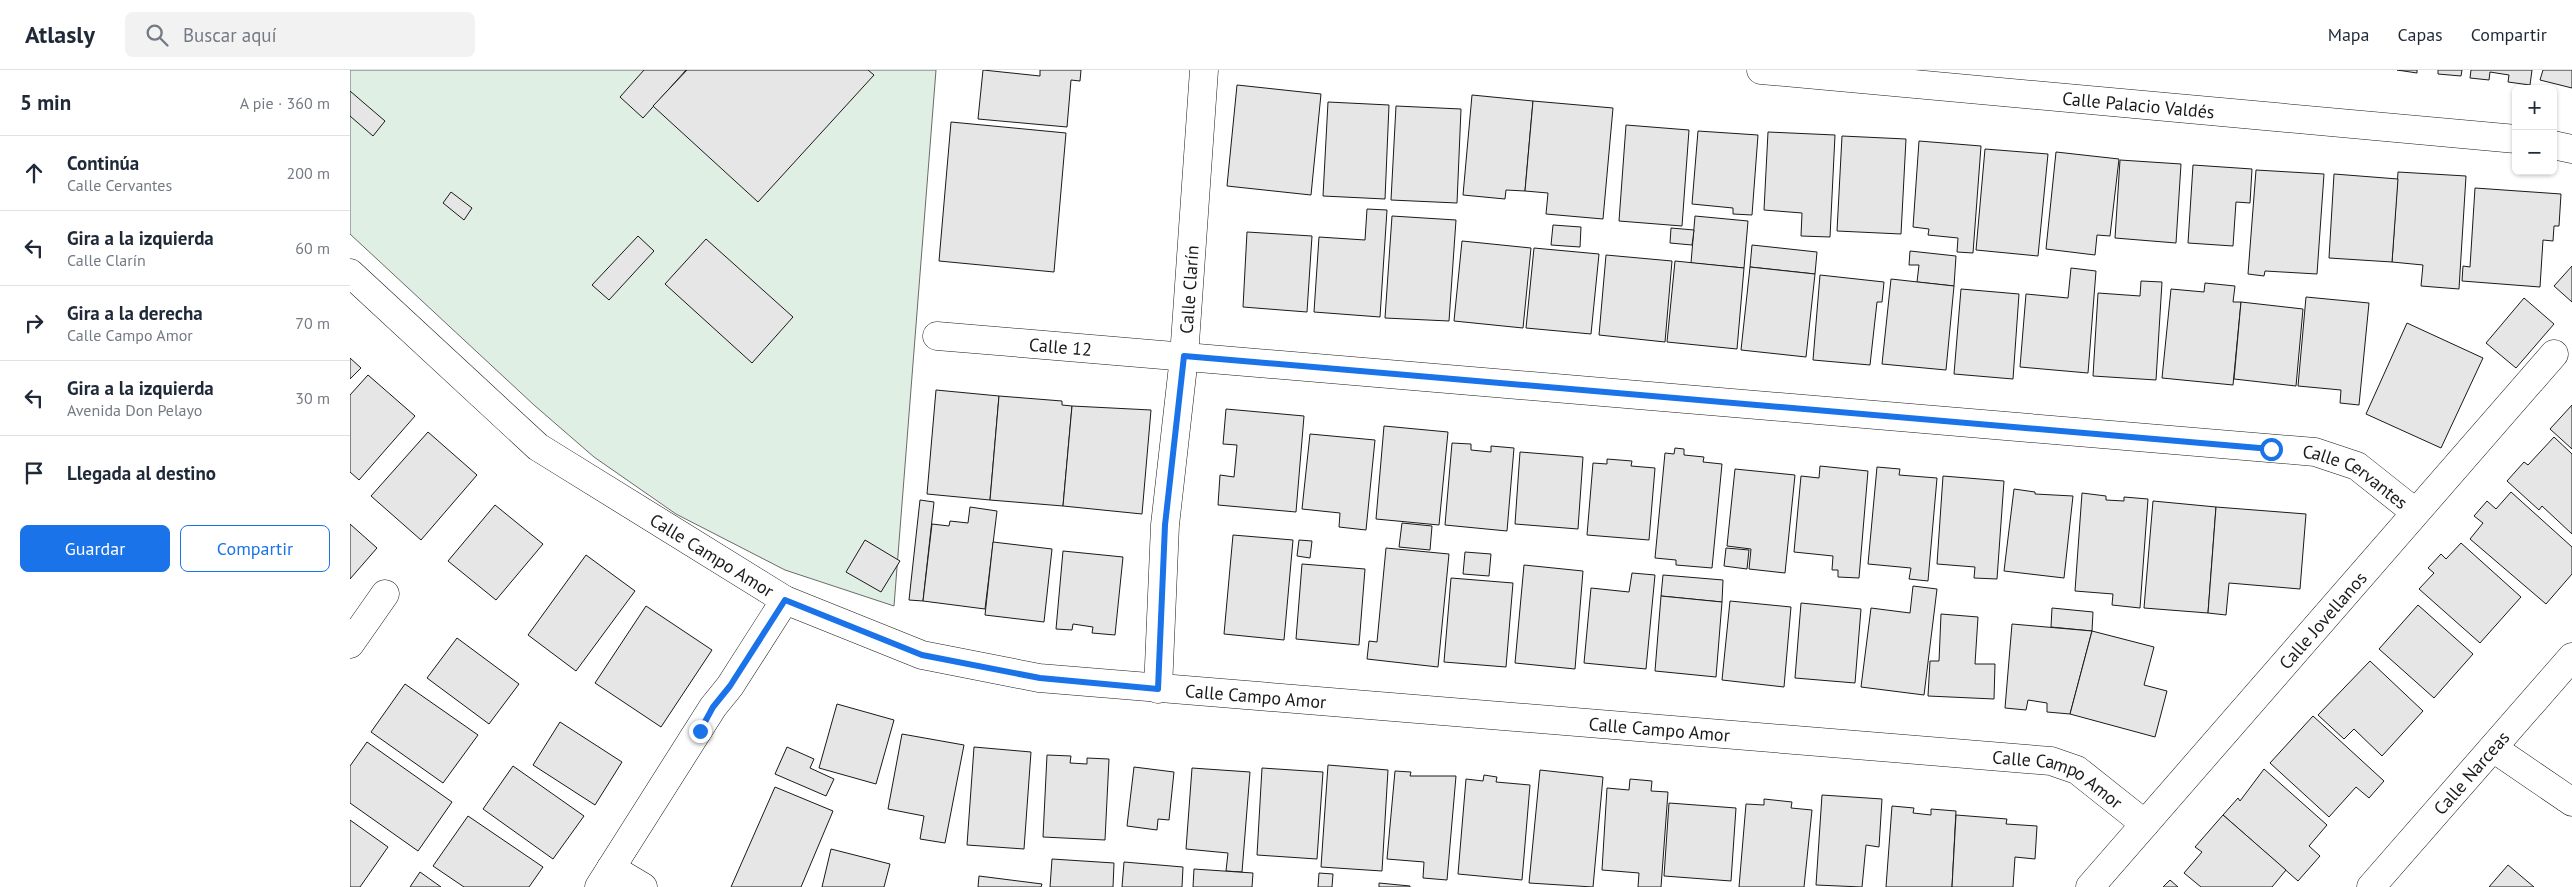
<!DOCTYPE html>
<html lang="es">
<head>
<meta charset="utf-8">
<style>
	:root { --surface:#fff; --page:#f2f2f3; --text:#1f2937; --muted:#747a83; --line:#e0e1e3; --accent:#1a73e8 }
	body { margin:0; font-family:"PT Sans",sans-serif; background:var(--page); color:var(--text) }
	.controls { position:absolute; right:15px; top:15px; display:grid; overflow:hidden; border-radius:8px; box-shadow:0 1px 4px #0004 }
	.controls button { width:45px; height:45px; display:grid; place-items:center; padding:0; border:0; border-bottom:1px solid var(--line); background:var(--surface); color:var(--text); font:25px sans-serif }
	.stop { position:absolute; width:15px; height:15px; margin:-11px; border:4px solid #1a73e8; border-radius:50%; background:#fff }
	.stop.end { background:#1a73e8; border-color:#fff; box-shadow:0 1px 5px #0008 }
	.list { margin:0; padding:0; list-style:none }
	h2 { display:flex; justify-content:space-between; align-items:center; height:65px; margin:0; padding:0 20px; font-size:21px }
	h2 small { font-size:16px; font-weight:400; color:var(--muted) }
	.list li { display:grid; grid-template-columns:32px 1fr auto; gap:15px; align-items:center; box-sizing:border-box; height:75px; padding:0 20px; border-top:1px solid var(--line) }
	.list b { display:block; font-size:19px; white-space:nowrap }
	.list p { margin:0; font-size:16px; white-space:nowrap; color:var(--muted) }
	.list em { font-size:16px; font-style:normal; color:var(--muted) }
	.actions { display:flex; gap:10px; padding:15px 20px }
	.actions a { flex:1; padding:11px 0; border:1px solid var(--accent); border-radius:8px; text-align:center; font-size:18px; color:var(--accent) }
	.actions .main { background:var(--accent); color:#fff }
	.icon { flex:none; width:28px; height:28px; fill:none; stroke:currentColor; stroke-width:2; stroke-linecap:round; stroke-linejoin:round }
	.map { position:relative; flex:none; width:2222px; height:817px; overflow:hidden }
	header { display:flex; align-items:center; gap:30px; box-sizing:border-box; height:70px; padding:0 25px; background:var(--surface); border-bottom:1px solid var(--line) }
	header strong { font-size:24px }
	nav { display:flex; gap:28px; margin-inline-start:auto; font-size:18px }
	.search { width:350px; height:45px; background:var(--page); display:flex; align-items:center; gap:12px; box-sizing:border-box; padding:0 18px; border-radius:8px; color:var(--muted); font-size:19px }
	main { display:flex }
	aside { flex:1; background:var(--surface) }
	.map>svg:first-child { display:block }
	.green { fill:#e0efe3; stroke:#6a6a6a }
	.building { fill:#e6e6e6; stroke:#1a1a1a }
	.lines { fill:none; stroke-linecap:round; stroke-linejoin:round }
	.street-casing { stroke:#1a1a1a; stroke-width:29 }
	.secondary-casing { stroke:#1a1a1a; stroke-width:29 }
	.street { stroke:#fff; stroke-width:28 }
	.secondary { stroke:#fff; stroke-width:28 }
	.route { stroke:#1a73e8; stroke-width:6 }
	.labels { text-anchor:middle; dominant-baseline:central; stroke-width:4; stroke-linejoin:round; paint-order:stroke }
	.street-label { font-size:18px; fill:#1a1a1a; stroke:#fff }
</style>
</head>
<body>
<header>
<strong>Atlasly</strong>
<div class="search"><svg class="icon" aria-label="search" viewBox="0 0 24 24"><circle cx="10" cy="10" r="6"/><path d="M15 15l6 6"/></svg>Buscar aquí</div>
<nav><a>Mapa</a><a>Capas</a><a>Compartir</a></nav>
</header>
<main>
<aside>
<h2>5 min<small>A pie · 360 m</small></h2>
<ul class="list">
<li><svg class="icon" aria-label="ahead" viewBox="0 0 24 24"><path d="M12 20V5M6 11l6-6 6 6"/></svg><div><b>Continúa</b><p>Calle Cervantes</p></div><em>200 m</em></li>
<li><svg class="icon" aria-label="left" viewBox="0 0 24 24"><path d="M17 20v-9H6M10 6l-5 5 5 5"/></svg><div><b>Gira a la izquierda</b><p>Calle Clarín</p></div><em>60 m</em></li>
<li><svg class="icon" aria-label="right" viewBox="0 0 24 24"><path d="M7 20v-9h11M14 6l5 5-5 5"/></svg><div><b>Gira a la derecha</b><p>Calle Campo Amor</p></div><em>70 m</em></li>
<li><svg class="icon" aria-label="left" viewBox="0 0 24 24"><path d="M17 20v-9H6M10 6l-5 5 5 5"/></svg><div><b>Gira a la izquierda</b><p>Avenida Don Pelayo</p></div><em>30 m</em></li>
<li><svg class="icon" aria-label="arrive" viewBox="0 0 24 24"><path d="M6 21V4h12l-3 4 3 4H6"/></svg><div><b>Llegada al destino</b></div></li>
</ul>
<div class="actions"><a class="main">Guardar</a><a>Compartir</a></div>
</aside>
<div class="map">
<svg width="2222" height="817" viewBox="0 0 2222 817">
	<rect width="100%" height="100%" fill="#fff"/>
	<polygon class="green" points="0,0 586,0 544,536 435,500 326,444 244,387 184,335 0,164"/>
	<g class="building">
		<polygon points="294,0 336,0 293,48 270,27"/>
		<polygon points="337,0 518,0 524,5 408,132 303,36"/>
		<polygon points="633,0 690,6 690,0 731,0 730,11 721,10 717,57 628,49"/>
		<polygon points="2047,0 2067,0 2067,3"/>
		<polygon points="2088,0 2112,0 2111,6 2088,4"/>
		<polygon points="2121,0 2182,0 2180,15 2158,12 2159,5 2140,2 2139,10 2120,8"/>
		<polygon points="2193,0 2222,0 2222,18 2190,10"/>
		<polygon points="887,15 971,24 961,125 877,116"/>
		<polygon points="0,21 35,51 23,66 0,46"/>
		<polygon points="1122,25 1183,31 1175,121 1156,120 1155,129 1113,125"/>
		<polygon points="1183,31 1263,38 1253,149 1196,144 1198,123 1175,121"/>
		<polygon points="978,32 1039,35 1035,129 973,126"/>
		<polygon points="1046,36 1111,39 1107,133 1041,130"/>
		<polygon points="601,52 716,63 704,202 589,191"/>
		<polygon points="1276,55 1339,60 1332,156 1269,151"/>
		<polygon points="1348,61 1408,65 1402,145 1383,144 1383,138 1342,134"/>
		<polygon points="1418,62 1485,65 1480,167 1451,166 1452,143 1414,140"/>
		<polygon points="1492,66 1556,69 1551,164 1487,161"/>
		<polygon points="1569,71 1631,76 1623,183 1607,182 1608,168 1578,165 1579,159 1563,157"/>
		<polygon points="1635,79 1698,84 1688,186 1626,180"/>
		<polygon points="1706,82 1769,89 1760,166 1747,165 1745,185 1696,179"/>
		<polygon points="1770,90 1831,94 1826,173 1765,168"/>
		<polygon points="1843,95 1902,99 1900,133 1886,132 1883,176 1838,173"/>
		<polygon points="1906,100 1974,104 1967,204 1915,201 1914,206 1898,204"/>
		<polygon points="2048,102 2116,106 2109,219 2071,216 2073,195 2042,192"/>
		<polygon points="1984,104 2048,109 2042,192 1979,188"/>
		<polygon points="2125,118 2211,124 2209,156 2204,156 2203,171 2193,170 2190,217 2112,211 2113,196 2120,197"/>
		<polygon points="101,122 122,138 114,150 93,133"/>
		<polygon points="1017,139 1037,140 1030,247 964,242 969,167 1015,170"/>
		<polygon points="1042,146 1106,150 1099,251 1035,248"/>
		<polygon points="1345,146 1398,151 1394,198 1341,193"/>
		<polygon points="1203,155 1231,157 1230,177 1201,175"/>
		<polygon points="1321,158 1344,160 1342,175 1320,173"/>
		<polygon points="897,162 962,166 957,242 893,237"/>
		<polygon points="288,166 304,181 259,230 242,215"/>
		<polygon points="356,169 443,247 402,293 315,214"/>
		<polygon points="1112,171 1181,178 1173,258 1104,251"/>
		<polygon points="1402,175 1467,182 1465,204 1400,197"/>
		<polygon points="1184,178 1249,184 1241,264 1176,258"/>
		<polygon points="1560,181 1606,186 1604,216 1567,212 1569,195 1559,195"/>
		<polygon points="1256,185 1322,191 1315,272 1249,265"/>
		<polygon points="1325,191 1394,198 1387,279 1317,272"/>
		<polygon points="2222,196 2222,232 2204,216"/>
		<polygon points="1400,197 1465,204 1456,287 1391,280"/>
		<polygon points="1721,198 1746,201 1738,303 1670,297 1676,224 1718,228"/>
		<polygon points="1470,205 1534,212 1532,232 1527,232 1520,295 1463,290"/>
		<polygon points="1541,209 1604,216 1596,300 1532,294"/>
		<polygon points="1791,211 1812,212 1806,310 1743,306 1748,223 1790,226"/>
		<polygon points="1855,213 1885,216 1883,232 1891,232 1883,315 1812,308 1821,219 1854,222"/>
		<polygon points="1611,219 1669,224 1663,309 1604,304"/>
		<polygon points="1956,227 2019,233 2009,335 1990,333 1991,320 1948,316"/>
		<polygon points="2174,228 2204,254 2166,298 2136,273"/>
		<polygon points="1891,232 1953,239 1946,316 1884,309"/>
		<polygon points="2057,253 2133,288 2091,378 2016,344"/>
		<polygon points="0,288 11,298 0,309"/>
		<polygon points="18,305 65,346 9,410 0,402 0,325"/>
		<polygon points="586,320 649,326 640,430 577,424"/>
		<polygon points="649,326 712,331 712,335 722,336 713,436 640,430"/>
		<polygon points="2222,335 2222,379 2200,359"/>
		<polygon points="722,336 801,340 792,444 713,436"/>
		<polygon points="876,339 954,346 946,442 868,435 870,405 884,407 887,375 873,374"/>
		<polygon points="1034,356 1098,362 1089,455 1026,449"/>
		<polygon points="78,362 127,405 71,470 21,426"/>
		<polygon points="960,364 1025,370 1016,460 989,457 990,443 952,439"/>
		<polygon points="2204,367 2222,384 2222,464 2192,436 2189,440 2157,411 2174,392 2178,395"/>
		<polygon points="1102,373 1121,374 1121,380 1141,382 1141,376 1164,378 1157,461 1095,455"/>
		<polygon points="1325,378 1334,379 1334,385 1354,387 1353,392 1372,394 1362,498 1326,495 1326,490 1305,488 1315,383 1324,384"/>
		<polygon points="1170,382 1233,387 1228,459 1165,454"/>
		<polygon points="1257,389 1282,391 1281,396 1305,398 1299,470 1237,465 1243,393 1257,394"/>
		<polygon points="1470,396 1518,401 1509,508 1488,507 1488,500 1482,500 1483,486 1444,482 1451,406 1469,408"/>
		<polygon points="1527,397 1550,399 1549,405 1587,408 1578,511 1559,509 1561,498 1518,494"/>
		<polygon points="1385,399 1445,405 1435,503 1399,499 1401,479 1377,476"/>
		<polygon points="1593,406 1654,411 1647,509 1624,508 1625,497 1587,494"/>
		<polygon points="1664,419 1685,422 1685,424 1723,426 1714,508 1654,501"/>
		<polygon points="2161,422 2222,477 2222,504 2196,534 2120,469 2133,453 2124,446 2137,431 2146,439"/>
		<polygon points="1732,423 1756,426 1756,430 1774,431 1774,427 1798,429 1790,538 1762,535 1763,524 1725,521"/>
		<polygon points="570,430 584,432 573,531 559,530"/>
		<polygon points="1803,431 1866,437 1858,543 1794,538"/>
		<polygon points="145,435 193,474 146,530 98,491"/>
		<polygon points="620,437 647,441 635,539 573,531 582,454 599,456 600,451 618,453"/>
		<polygon points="1866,437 1956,444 1950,519 1879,513 1876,545 1858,543"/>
		<polygon points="1052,453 1082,456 1080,480 1049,477"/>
		<polygon points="0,454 27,478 0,509"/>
		<polygon points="883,465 943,470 934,570 874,564"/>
		<polygon points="515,470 550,491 531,522 496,502"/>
		<polygon points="949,470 962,471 960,488 947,486"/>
		<polygon points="643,472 702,479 694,552 635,545"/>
		<polygon points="2111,473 2171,527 2130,573 2069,519 2084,503 2078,498 2091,484 2096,489"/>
		<polygon points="1036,478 1099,484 1088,597 1017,589 1019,571 1027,572"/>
		<polygon points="1376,478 1399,480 1397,499 1374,496"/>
		<polygon points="713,481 773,487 765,565 742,563 743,557 723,554 722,560 706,559"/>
		<polygon points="1115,482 1141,484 1139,506 1113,504"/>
		<polygon points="236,485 285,521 226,601 178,565"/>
		<polygon points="952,494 1015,499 1009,575 946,569"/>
		<polygon points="1174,495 1233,501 1225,599 1165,593"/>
		<polygon points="1282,503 1305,505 1296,599 1234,593 1241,518 1279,522"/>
		<polygon points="1313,505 1373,510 1372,532 1311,526"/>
		<polygon points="1101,508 1163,513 1156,597 1094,592"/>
		<polygon points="1563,516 1587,519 1574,625 1511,617 1521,538 1560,543"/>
		<polygon points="1311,526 1372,532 1366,607 1305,601"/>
		<polygon points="1380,531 1441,537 1434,617 1372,610"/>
		<polygon points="1451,533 1511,539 1505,613 1445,608"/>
		<polygon points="2068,535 2123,584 2084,628 2029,579"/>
		<polygon points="296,536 362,580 311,657 245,613"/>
		<polygon points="1702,538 1743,542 1742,561 1701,557"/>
		<polygon points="1591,544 1628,547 1625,594 1645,594 1644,629 1578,626 1580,591 1589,591"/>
		<polygon points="1662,554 1742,561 1720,644 1697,642 1697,633 1678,630 1676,640 1655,638"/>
		<polygon points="1742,561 1804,577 1794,615 1817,621 1805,667 1720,644"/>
		<polygon points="107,568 169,614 139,654 77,608"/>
		<polygon points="2020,591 2073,641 2032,686 2004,659 1994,669 1968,645"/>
		<polygon points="55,614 128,665 93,713 21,662"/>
		<polygon points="487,634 544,650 526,714 469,698"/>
		<polygon points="1963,646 2034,711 2019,728 2006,717 1979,747 1920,693"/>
		<polygon points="210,652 272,692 245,735 183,695"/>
		<polygon points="552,664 614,675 595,773 570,769 574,746 538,739"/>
		<polygon points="17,672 102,732 68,781 0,733 0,696"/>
		<polygon points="437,677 464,689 460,698 484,709 476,726 425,704"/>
		<polygon points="624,677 681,682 674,779 617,775"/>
		<polygon points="697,685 721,686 720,693 737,694 737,688 759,689 755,770 693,767"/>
		<polygon points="978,695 1038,700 1032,801 971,797"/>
		<polygon points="163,696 234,746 203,789 133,739"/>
		<polygon points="784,697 824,702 819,750 808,749 807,760 777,756"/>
		<polygon points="842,698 900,702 892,802 876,801 878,783 836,779"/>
		<polygon points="912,698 973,702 967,789 907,785"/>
		<polygon points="1914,699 1977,755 1959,776 1970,786 1948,811 1873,745 1888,728 1890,731"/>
		<polygon points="1190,700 1253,707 1243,817 1179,813"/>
		<polygon points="1045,701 1061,702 1060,706 1106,706 1097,810 1073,808 1074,792 1037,789"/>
		<polygon points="1134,705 1147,707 1146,712 1180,715 1172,810 1108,804 1116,709 1133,711"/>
		<polygon points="1280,709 1302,711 1301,721 1318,722 1311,817 1288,817 1289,803 1252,800 1257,718 1279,720"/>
		<polygon points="425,717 483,741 451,817 381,817"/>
		<polygon points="1472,725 1532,729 1529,777 1516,775 1512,817 1466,815"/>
		<polygon points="1414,729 1442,732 1441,738 1462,740 1454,817 1389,817 1396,734 1414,735"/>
		<polygon points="1319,733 1386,738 1381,811 1314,806"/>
		<polygon points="1542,736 1564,738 1563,743 1581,745 1581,739 1606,741 1602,817 1536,817"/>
		<polygon points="1606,745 1657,749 1656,754 1687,756 1685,789 1665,787 1663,817 1602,817"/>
		<polygon points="1873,745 1936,800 1922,817 1851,817 1834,803 1852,782 1845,777"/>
		<polygon points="118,746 193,797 179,817 114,817 83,796"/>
		<polygon points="0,750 38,777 10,817 0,817"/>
		<polygon points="481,779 540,794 534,817 472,817"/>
		<polygon points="702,789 764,793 763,817 700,817"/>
		<polygon points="774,792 833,797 832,817 772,817"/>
		<polygon points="2158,795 2184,817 2139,817"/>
		<polygon points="844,799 903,803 902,817 843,817"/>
		<polygon points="70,802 91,817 60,817"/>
		<polygon points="969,803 983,804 982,817 968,817"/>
		<polygon points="629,806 692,814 691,817 628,817"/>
		<polygon points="1820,810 1828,817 1813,817"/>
		<polygon points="1029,813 1060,816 1060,817 1029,817"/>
	</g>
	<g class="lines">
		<defs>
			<g id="street">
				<path id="s1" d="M1411,0l755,69"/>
				<polyline points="2203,75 2222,79"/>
				<path id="s2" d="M0,203l188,174 247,153 137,55 117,23 1012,83 26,9 68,54"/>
				<path id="s3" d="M587,266l1378,116 42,14 58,46"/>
				<polyline points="0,574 35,524"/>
				<path id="s4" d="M808,619l7,-164 19,-168 20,-287"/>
				<polyline points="2143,678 2222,732"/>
				<polyline points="261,798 293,817"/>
				<polyline points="249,817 363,637 380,616 435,530"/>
				<path id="s5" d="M1740,817l464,-533"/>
			</g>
			<g id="secondary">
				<path id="s6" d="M2021,817l201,-230"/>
			</g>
		</defs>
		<use href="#street" class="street-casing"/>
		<use href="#secondary" class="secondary-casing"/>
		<use href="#street" class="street"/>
		<use href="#secondary" class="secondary"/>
	</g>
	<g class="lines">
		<polyline class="route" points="350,661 363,637 380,616 435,530 572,585 690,608 808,619 815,455 834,286 1921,379"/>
	</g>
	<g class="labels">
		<g class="street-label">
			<text stroke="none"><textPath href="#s1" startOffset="379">Calle Palacio Valdés</textPath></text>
			<text stroke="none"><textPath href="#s4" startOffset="401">Calle Clarín</textPath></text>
			<text stroke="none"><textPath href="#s3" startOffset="124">Calle 12</textPath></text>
			<text stroke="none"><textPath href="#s3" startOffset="1430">Calle Cervantes</textPath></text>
			<text stroke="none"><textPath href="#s2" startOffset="461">Calle Campo Amor</textPath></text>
			<text stroke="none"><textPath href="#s5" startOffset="354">Calle Jovellanos</textPath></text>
			<text stroke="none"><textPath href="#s2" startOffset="1031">Calle Campo Amor</textPath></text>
			<text stroke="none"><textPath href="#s2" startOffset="1436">Calle Campo Amor</textPath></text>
			<text stroke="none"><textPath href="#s6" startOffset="152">Calle Narceas</textPath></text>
			<text stroke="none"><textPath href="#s2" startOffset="1841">Calle Campo Amor</textPath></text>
		</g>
	</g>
</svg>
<div class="controls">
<button>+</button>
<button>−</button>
</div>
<div class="stop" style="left:1921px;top:379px"></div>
<div class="stop end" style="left:350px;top:661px"></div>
</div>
</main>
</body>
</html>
